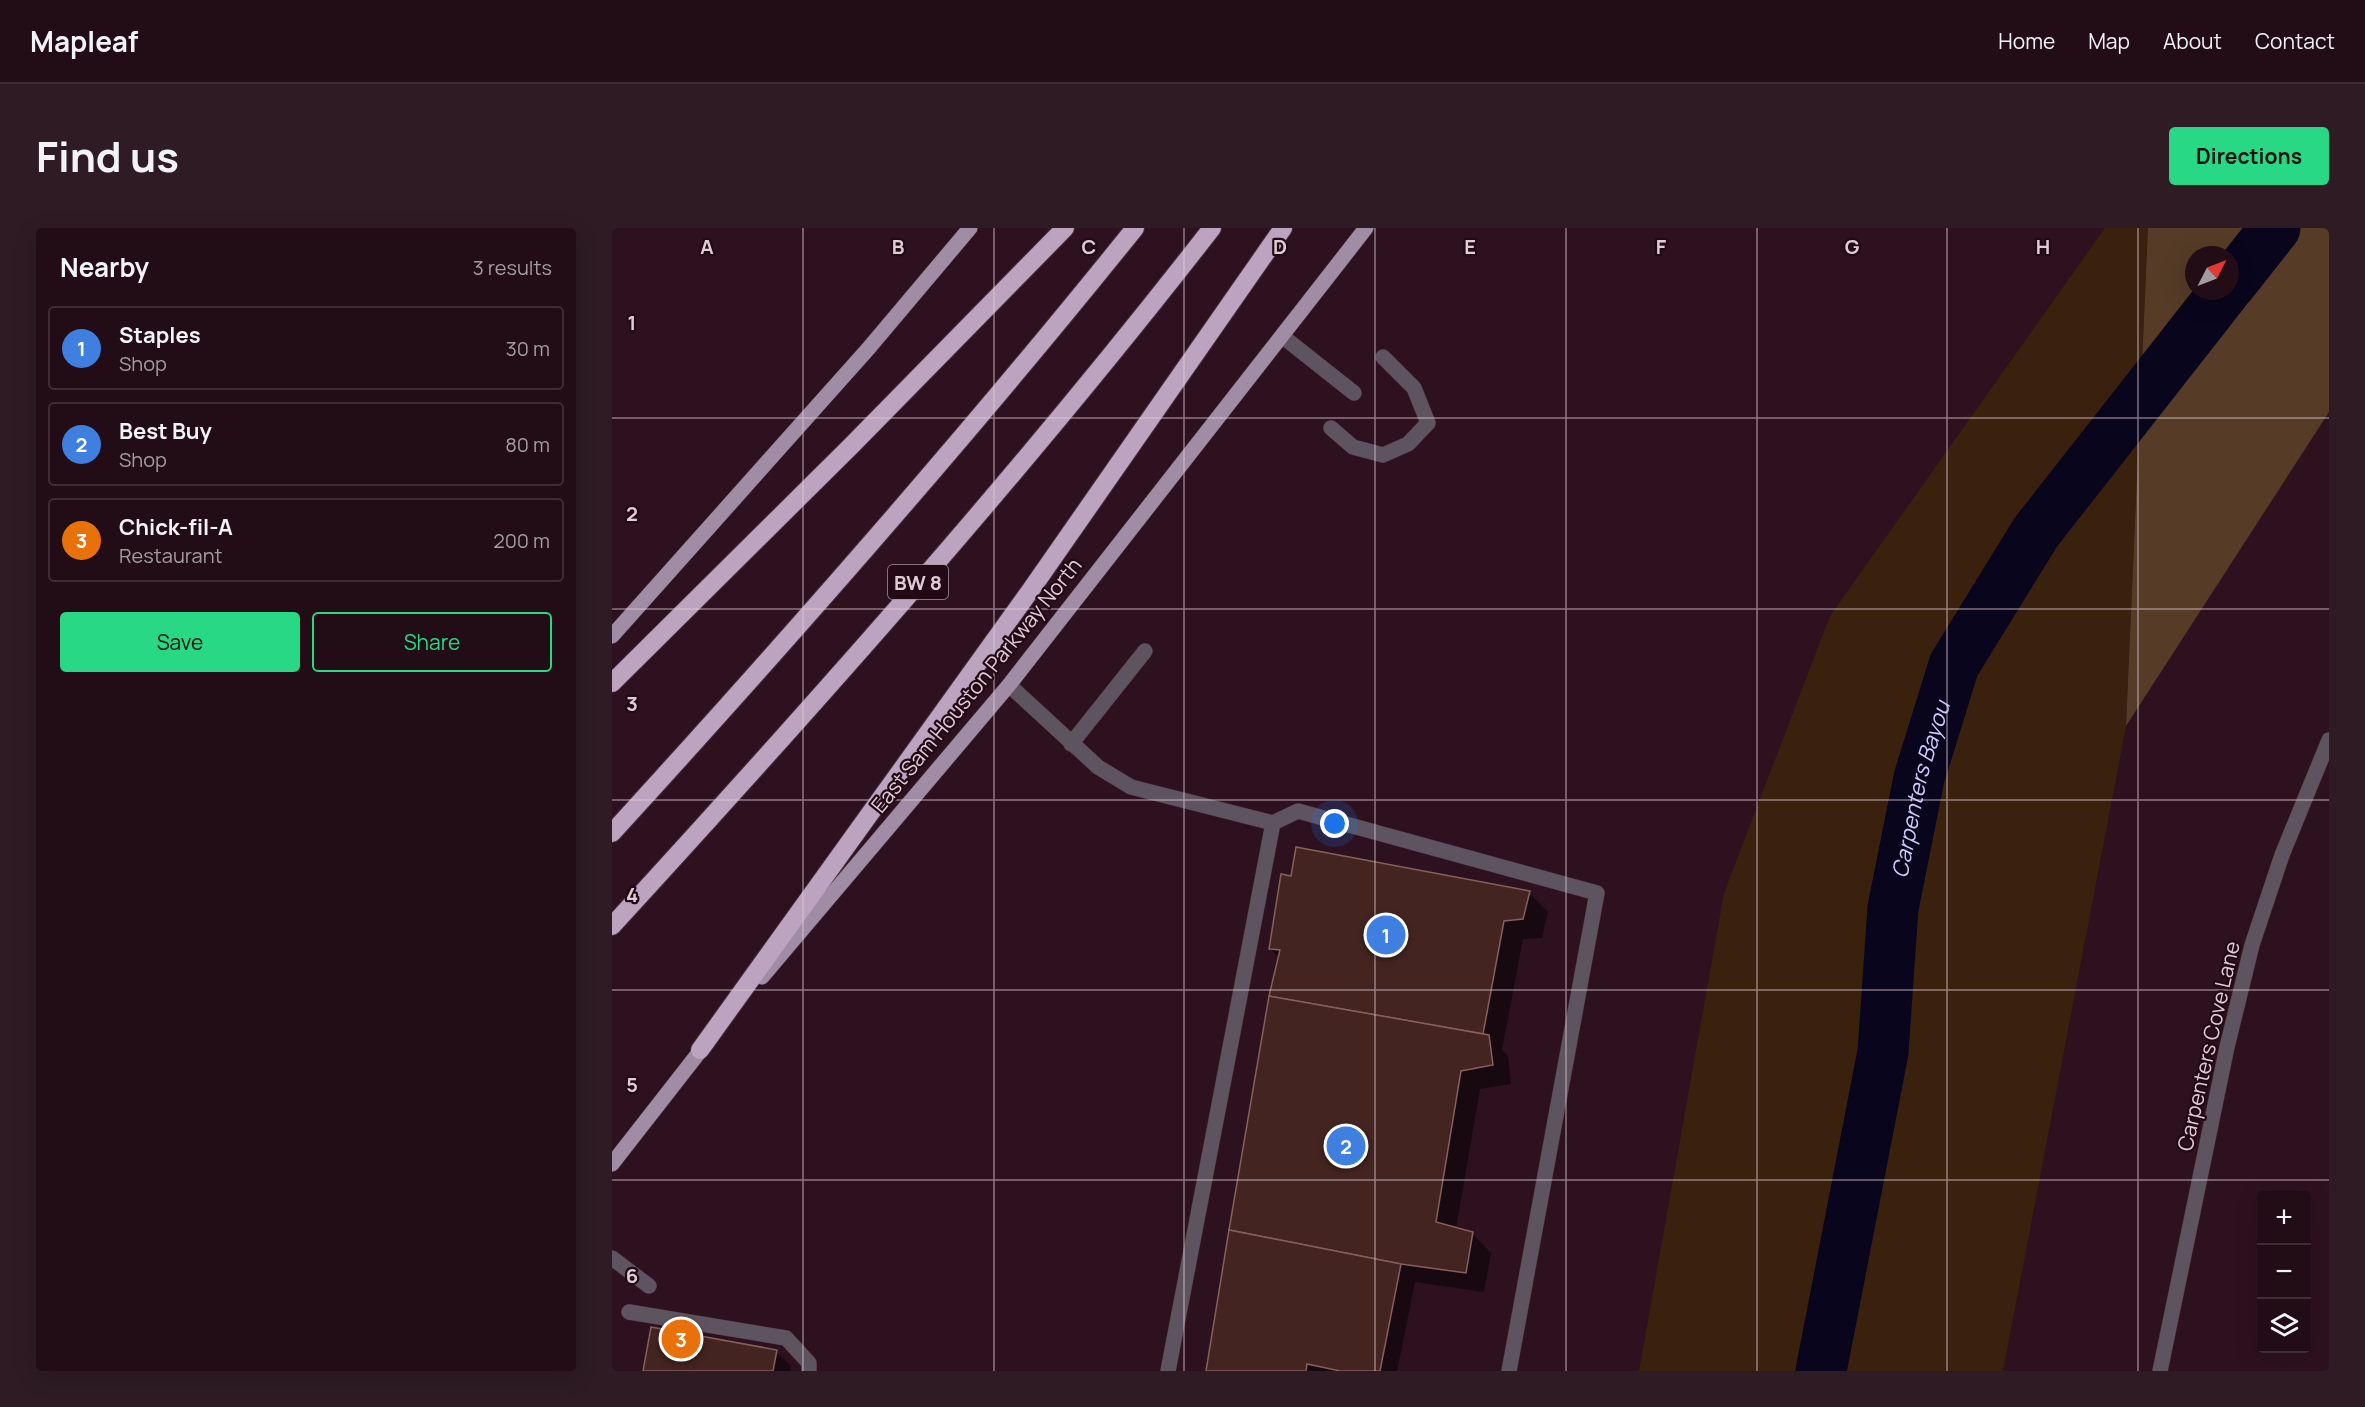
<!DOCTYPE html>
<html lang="en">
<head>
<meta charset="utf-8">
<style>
	:root { --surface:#220d16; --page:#2e1b23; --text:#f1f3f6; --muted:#a29ca1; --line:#3f2d35; --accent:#28d885 }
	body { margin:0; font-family:Manrope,sans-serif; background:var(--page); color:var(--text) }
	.controls { position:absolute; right:18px; bottom:18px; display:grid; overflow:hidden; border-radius:6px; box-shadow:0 6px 24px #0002 }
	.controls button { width:54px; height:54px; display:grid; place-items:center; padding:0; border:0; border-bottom:2px solid var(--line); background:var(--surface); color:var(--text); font:30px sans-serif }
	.compass { position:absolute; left:1573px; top:18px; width:54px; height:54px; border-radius:50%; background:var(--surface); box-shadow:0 6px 24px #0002; rotate:48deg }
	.you { position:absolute; left:723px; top:596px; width:21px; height:21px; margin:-15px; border:4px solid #fff; border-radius:50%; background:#1a73e8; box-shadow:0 0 0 9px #1a73e833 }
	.badge { display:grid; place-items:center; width:39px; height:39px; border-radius:50%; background:var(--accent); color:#fff; font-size:20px; font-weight:700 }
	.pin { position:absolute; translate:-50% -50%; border:3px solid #fff; box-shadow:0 2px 6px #0006 }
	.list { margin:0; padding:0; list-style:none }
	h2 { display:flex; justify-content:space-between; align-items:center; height:78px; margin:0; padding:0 24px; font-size:26px }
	h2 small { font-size:20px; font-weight:400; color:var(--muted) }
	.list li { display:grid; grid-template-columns:39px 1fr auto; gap:18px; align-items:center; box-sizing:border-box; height:84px; margin:0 12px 12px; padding:0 12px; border:2px solid var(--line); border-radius:6px }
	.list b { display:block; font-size:22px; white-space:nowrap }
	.list p { margin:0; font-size:20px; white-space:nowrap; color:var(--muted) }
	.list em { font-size:20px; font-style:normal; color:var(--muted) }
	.actions { display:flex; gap:12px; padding:18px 24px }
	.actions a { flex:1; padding:14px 0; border:2px solid var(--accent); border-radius:6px; text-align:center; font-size:21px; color:var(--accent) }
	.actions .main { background:var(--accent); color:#111 }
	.icon { flex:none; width:33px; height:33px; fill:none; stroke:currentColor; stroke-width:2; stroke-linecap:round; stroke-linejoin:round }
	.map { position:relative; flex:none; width:1717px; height:1143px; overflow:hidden; border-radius:6px }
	header { display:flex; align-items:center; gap:36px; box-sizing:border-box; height:84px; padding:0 30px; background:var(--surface); border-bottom:2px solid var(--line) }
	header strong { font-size:28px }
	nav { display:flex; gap:33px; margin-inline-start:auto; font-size:21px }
	.intro { display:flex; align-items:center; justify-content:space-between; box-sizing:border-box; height:144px; padding:0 36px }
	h1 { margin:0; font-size:42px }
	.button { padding:15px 27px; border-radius:6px; background:var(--accent); color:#111; font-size:21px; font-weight:700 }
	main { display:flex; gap:36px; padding:0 36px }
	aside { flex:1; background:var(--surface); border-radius:6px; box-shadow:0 6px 24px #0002 }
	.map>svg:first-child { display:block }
	.green { fill:#39210e }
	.forest { fill:#563c27; fill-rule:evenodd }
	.shadow { fill:#0007 }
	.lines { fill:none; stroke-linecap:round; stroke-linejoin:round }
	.river { stroke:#09051c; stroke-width:51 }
	.building { fill:#442421; stroke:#85605c; stroke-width:1.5 }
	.minor-casing { stroke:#4a2f3b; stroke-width:16 }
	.major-casing { stroke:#4a2f3b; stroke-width:16 }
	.highway-casing { stroke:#4a2f3b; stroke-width:20 }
	.minor { stroke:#5e5460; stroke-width:15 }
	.major { stroke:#a18ca5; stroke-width:15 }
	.highway { stroke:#bca3c0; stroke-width:18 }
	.grid { fill:none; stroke:#e0ccd3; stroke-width:1.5; stroke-opacity:0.55 }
	.labels { text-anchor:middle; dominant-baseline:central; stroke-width:4.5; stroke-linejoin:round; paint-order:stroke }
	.shield { fill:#230815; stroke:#a7919a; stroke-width:1.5 }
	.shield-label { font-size:20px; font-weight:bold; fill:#e0ccd3 }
	.street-label { font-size:21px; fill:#e0ccd3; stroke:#230815 }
	.water-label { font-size:22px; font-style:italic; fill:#cecaf9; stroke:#230815 }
	.grid-label { font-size:20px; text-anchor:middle; font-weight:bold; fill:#e0ccd3; stroke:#230815; stroke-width:4.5; stroke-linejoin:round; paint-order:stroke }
</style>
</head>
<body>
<header>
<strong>Mapleaf</strong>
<nav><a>Home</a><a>Map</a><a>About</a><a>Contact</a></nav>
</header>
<div class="intro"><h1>Find us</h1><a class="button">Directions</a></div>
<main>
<aside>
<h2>Nearby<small>3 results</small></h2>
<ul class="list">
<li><span class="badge" style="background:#3f7fe0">1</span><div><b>Staples</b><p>Shop</p></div><em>30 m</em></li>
<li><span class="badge" style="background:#3f7fe0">2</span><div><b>Best Buy</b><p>Shop</p></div><em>80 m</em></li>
<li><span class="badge" style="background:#e8710a">3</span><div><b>Chick-fil-A</b><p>Restaurant</p></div><em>200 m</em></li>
</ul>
<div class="actions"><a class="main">Save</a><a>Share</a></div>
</aside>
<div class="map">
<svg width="1717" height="1143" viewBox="0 0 1717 1143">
	<rect width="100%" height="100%" fill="#2d111e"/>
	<polygon class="green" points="1493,0 1536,0 1514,498 1391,1143 1027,1143 1112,665 1218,388"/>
	<path class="forest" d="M1536,0h181v184l-203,314zM1582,27h36v36h-36z"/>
	<g class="shadow">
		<polygon points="917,665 936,684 930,710 911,711 890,822 896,828 899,856 868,861 844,1001 860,1005 879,1025 872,1064 803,1054 785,1143 596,1143 668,730 658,721"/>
		<polygon points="164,1124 179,1138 178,1143 33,1143"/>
	</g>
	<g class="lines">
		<g class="river">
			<polyline points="1618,57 1663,0"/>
			<path id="s1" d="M1209,1143l62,-319 10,-144 26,-130 35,-113 82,-133 189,-241"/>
		</g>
	</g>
	<g class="building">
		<polygon points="684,619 918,663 911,691 892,693 871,806 657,768 668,722 657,721 669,646 679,648"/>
		<polygon points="657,768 877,807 881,837 849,843 824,994 861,1004 854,1045 789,1036 617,1002"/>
		<polygon points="617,1002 789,1036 768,1143 728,1143 695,1136 694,1143 594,1143"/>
		<polygon points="39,1099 165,1122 161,1143 31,1143"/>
	</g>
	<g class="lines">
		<defs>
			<g id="minor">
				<polyline points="670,108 742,165"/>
				<polyline points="719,200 741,219 771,227 796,216 816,195 802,160 771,129"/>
				<polyline points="397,457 486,539 519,559 661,595 556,1143"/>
				<polyline points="459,516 533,423"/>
				<polyline points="661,595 686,583 985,665 897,1143"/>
				<polyline points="0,1030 37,1058"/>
				<polyline points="17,1084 174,1110 197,1135 197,1143"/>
				<polyline points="1548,1143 1615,819 1640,717 1670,627 1717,512"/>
			</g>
			<g id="major">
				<polyline points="0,408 256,121 358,0"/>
				<polyline points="150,749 397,457 754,0"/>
				<polyline points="0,936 96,813"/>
			</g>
			<g id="highway">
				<polyline points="0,455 240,217 453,0"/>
				<path d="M0,605c180,-197 356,-397 523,-605"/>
				<path d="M0,698c207,-226 412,-456 600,-698"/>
				<polyline points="88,822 418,363 671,0"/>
			</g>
		</defs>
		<use href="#minor" class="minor-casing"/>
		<use href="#major" class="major-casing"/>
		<use href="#highway" class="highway-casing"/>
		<use href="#minor" class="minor"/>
		<use href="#major" class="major"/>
		<use href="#highway" class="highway"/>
	</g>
	<path class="grid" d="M191,0v1143M382,0v1143M572,0v1143M763,0v1143M954,0v1143M1145,0v1143M1335,0v1143M1526,0v1143M0,190h1717M0,381h1717M0,572h1717M0,762h1717M0,952h1717"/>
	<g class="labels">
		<rect class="shield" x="276" y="337" width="60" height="34" rx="4.5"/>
		<g class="shield-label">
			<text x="306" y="354">BW 8</text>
		</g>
		<g class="street-label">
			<text transform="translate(364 457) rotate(-51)">East Sam Houston Parkway North</text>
			<text transform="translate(1596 818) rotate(-77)">Carpenters Cove Lane</text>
		</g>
		<g class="water-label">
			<text stroke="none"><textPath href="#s1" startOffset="591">Carpenters Bayou</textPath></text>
		</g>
	</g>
	<g class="grid-label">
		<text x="95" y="26">A</text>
		<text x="286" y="26">B</text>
		<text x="477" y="26">C</text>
		<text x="668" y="26">D</text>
		<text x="858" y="26">E</text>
		<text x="1049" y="26">F</text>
		<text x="1240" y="26">G</text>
		<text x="1431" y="26">H</text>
		<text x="20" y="102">1</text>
		<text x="20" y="293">2</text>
		<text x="20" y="483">3</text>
		<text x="20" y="674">4</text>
		<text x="20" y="864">5</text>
		<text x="20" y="1055">6</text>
	</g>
</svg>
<div class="controls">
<button>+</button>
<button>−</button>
<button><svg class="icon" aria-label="layers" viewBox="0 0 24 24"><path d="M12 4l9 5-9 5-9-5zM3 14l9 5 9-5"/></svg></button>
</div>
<svg class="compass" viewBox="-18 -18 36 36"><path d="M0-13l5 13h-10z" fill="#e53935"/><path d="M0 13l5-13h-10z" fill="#a29ca1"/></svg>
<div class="you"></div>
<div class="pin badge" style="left:774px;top:707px;background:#3f7fe0">1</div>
<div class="pin badge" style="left:734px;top:918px;background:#3f7fe0">2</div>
<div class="pin badge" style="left:69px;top:1111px;background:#e8710a">3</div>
</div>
</main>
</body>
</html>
